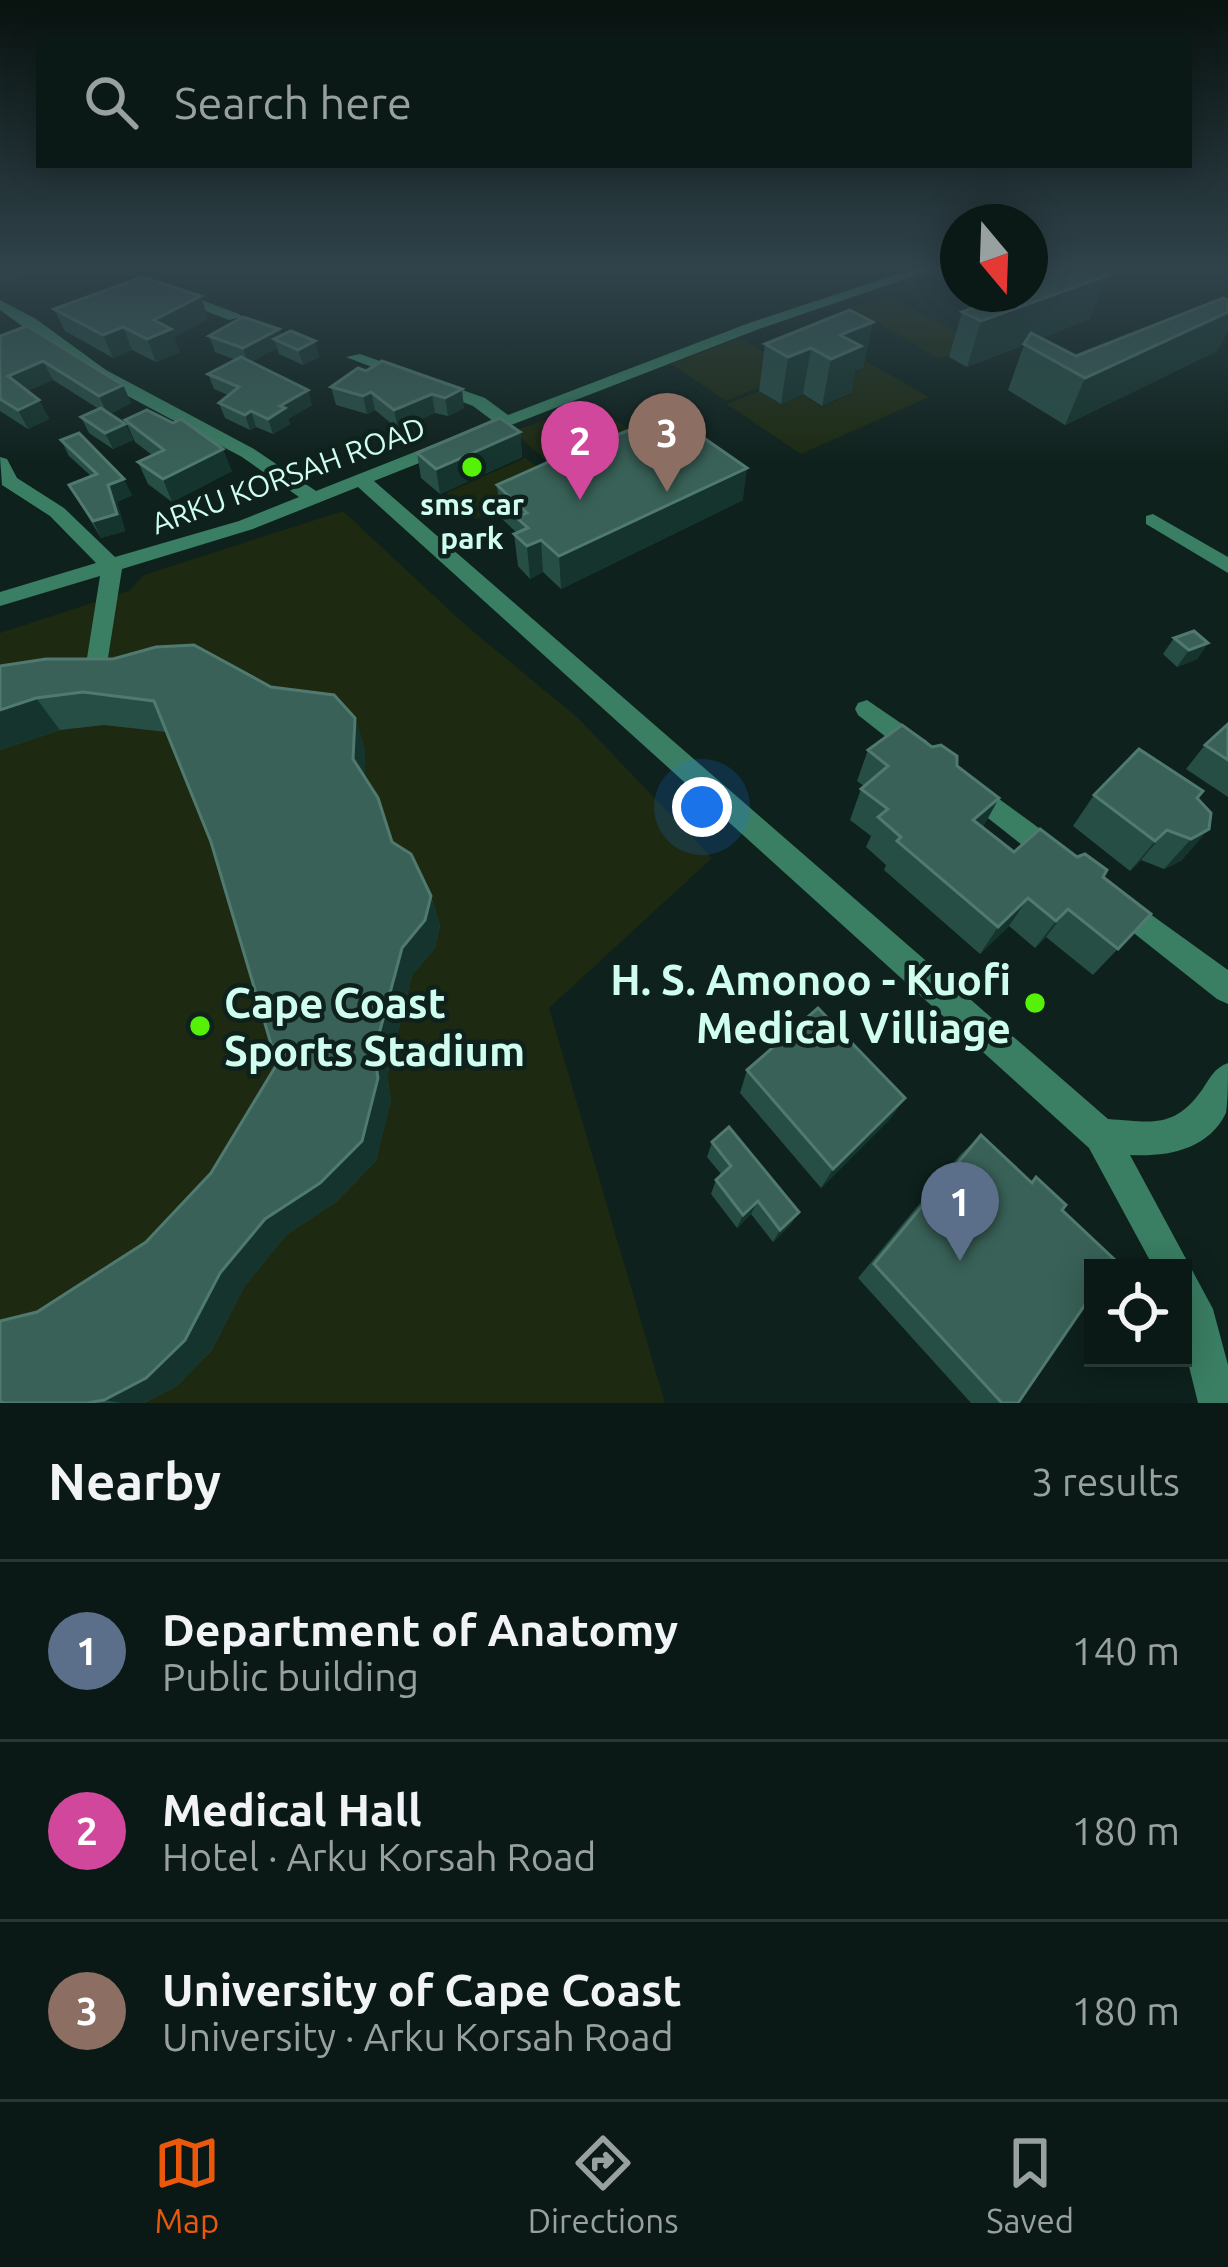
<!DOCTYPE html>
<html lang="en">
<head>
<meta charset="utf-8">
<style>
	:root { --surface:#0a1915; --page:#13221e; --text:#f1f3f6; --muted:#99a0a0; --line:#2a3834; --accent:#ea580c }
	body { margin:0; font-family:Ubuntu,sans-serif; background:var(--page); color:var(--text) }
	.controls { position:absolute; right:36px; bottom:36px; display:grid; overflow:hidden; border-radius:0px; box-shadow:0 6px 30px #0003 }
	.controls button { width:108px; height:108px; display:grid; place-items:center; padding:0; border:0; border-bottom:3px solid var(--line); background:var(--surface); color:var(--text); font:60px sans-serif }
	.compass { position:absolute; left:940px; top:204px; width:108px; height:108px; border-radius:50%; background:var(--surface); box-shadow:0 6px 30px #0003; rotate:161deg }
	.you { position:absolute; left:702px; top:807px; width:42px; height:42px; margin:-30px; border:9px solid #fff; border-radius:50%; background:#1a73e8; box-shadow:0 0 0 18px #1a73e833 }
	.badge { display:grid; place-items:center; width:78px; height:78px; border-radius:50%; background:var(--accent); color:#fff; font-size:39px; font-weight:700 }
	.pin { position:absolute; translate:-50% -99px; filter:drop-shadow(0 3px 6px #0008) }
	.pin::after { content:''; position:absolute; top:63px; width:42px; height:36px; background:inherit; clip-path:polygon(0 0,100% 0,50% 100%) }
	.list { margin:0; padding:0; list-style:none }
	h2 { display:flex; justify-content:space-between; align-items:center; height:156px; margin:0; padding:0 48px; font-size:51px }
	h2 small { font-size:39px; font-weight:400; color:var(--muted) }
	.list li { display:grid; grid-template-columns:78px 1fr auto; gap:36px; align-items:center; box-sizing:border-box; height:180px; padding:0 48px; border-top:3px solid var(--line) }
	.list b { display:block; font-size:45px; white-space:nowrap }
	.list p { margin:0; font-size:39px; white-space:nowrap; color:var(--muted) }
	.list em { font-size:39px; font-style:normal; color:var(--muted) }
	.icon { flex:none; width:66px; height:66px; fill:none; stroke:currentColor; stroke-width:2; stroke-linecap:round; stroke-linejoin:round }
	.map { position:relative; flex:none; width:1228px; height:1403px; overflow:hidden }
	.search { position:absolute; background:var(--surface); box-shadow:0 6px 30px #0003; left:36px; right:36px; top:36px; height:132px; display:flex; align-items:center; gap:30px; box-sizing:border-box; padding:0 42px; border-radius:0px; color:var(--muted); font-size:45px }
	.sheet { height:696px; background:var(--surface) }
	nav { display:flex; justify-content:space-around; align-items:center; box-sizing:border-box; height:168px; border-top:3px solid var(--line); background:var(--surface); font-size:33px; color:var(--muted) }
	nav a { display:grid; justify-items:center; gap:6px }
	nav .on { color:var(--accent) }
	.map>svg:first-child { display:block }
	.green { fill:#1d2a11 }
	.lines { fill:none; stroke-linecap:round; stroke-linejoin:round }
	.minor { fill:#3a7e63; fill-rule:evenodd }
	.wall { fill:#274e45 }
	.shaded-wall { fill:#15342d }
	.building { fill:#396157; stroke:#50796f; stroke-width:3 }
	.poi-dot { fill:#56f108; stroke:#0e211c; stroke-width:4.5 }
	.labels { text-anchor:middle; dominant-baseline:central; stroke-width:9; stroke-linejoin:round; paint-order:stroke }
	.far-street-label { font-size:30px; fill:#cffdee; stroke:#0e211c }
	.far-poi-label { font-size:30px; font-weight:bold; fill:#cffdee; stroke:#0e211c }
	.near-poi-label { font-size:42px; font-weight:bold; fill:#cffdee; stroke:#0e211c; text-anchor:end }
</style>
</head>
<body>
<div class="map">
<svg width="1228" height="1403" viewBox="0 0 1228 1403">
	<rect width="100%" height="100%" fill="#0e211c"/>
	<g class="green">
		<polygon points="889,295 955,332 1002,315 1025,327 939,359 851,307"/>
		<polygon points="740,338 797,372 726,401 671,364"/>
		<polygon points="851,353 929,397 801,454 727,404 759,391 780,404 803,395 822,407 851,394 833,382 863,369 843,356"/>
		<polygon points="581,409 612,435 618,431 604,421 613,418 632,432 612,440 607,436 598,439 604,446 552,466 513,431 551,418 585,446 589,443 557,418"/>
		<polygon points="525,458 545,472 544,487 476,519 446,493"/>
		<polygon points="343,511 463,623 578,718 712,858 549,1008 665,1403 0,1403 0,633 129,591 144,575"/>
	</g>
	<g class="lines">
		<g class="minor">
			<polygon points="916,268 937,268 759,329 478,438 472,437 472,429 493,421 473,406 346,357 360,354 485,398 508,415 749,323"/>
			<polygon points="177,291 239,314 242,317 229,320 172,298 170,295"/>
			<path d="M0,300l36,19 70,51 148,79 62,42 124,-49h12v8l-78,31 734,638c44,3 66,10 94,-29 8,-12 12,-22 26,-27 0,14 0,37 -2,50 -18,37 -59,44 -96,42l83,154 15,56v38h-30l-15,-61v-74h-29l-65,-120 -731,-661 -105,42 -131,40 -15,95 -8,2 -12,-8 13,-82 -100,30v-14l96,-29 -46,-47 -48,-31 -2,-28 7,2 10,19 47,30 51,49 124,-36 60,-24 -57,-40 -148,-79 -94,-68z"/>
			<polygon points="1153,514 1228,557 1228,573 1146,524 1146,516"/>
			<polygon points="867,700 927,741 931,748 927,755 909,755 858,715 855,709 858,703"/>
			<polygon points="969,777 1065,847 1069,855 1065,863 1055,867 1045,863 960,796 956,788 960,780"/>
			<polygon points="1121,893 1228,970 1228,1004 1217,999 1111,915 1107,906 1111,897"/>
		</g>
	</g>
	<g class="wall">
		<polygon points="1030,268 1090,319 1041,338 1076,356 1217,351 1065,425 1008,390 1024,345 967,367 949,357 962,312 991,301 994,294 1030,294"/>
		<polygon points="54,309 208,319 174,337 180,352 156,362 132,350 113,358 65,331"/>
		<polygon points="873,322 863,368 855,371 851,393 822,406 803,394 781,404 759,391 765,344"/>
		<polygon points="279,329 281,335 315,341 319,357 303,365 279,354 277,348 251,362 312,405 288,419 290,424 273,434 256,427 250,430 225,418 219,403 228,395 214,389 208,374 236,360 215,352 209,336"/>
		<polygon points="0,336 123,385 131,403 110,414 125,424 133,440 113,449 89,433 81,417 99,409 53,380 27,391 39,400 49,419 28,429 0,411"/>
		<polygon points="382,361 464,408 448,416 435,413 398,429 375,410 367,414 336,405 331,387 366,371"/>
		<polygon points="125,420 232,471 172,502 148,484 138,462 152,455 135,442"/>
		<polygon points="520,432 522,457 440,494 421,478 417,453"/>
		<polygon points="61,440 132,495 117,502 125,531 101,538 69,485 91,476 69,456"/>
		<polygon points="545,451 664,452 743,500 561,589 543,572 530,579 518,566 514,534 517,533 501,518 497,485 546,464"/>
		<polygon points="1174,638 1208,643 1197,659 1177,667 1163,654"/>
		<polygon points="0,666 271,687 355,718 365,750 365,777 393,842 431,896 440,925 435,948 412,975 387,1077 391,1100 376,1161 337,1201 286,1235 244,1287 212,1350 177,1386 144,1403 5,1403 37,1312 146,1242 211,1173 277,1064 211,842 167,732 104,725 60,730 0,750"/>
		<polygon points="1228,724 1228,797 1186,769 1205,745"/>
		<polygon points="868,750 957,766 999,798 982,828 1014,852 1103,877 1151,914 1093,975 1046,937 1035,948 1009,926 980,954 884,870 886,865 866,847 871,836 850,820 861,789 864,786 857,781"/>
		<polygon points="1094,795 1197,798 1211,813 1182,860 1164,869 1141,860 1130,871 1073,826"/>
		<polygon points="747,1070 905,1098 889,1120 821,1188 740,1093"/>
		<polygon points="981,1135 1031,1181 1036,1177 1062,1210 1018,1403 971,1403 858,1278 960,1155"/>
		<polygon points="712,1142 799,1212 790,1225 773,1242 751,1214 737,1228 711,1194 716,1180 721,1174 707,1157"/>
	</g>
	<g class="shaded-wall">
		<polygon points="0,268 41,268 0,286"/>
		<polygon points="1108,275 1090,319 967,367 981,321"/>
		<polygon points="201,296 208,319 174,337 180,352 156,362 147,339 154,320"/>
		<polygon points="1228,312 1228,331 1217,351 1065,425 1085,378"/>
		<polygon points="873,322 863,368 855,371 851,393 822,406 831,359 840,335"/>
		<polygon points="123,327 132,350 113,358 103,335"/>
		<polygon points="279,329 283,342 274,339 277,348 248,364 243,348"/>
		<polygon points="315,341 319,357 303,365 298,350"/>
		<polygon points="811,348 803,394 781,404 788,357"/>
		<polygon points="43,361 53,380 18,395 8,376"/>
		<polygon points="123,385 131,403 108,415 99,396"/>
		<polygon points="462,389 464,408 448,416 445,398"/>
		<polygon points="308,390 312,405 288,419 290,424 273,434 268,419 280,406"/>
		<polygon points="371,392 375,410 367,414 363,396"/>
		<polygon points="432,394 435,413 398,429 394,410"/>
		<polygon points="39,400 49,419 28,429 18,410"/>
		<polygon points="251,411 256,427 250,430 245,415"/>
		<polygon points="125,424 133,440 113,449 105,433"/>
		<polygon points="520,432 522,457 440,494 436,469"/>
		<polygon points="223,449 232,471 172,502 163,479"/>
		<polygon points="747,468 743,500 561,589 559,556"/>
		<polygon points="124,479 132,495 117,502 125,531 101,538 93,521 108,485"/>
		<polygon points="541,540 543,572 530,579 527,546"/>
		<polygon points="1208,643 1197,659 1177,667 1189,650"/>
		<polygon points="36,698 60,730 0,750 0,710"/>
		<polygon points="355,718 365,750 365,790 353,759"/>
		<polygon points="999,798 982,829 973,820"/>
		<polygon points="1209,829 1182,860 1164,869 1191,839"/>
		<polygon points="1167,830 1141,860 1130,871 1155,841"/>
		<polygon points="431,896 440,925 435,948 412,975 387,1077 391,1100 376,1161 337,1201 286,1235 244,1287 212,1350 177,1386 144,1403 121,1403 104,1400 220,1273"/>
		<polygon points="1028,898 1009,926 980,954 998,927"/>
		<polygon points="1068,909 1046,937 1035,948 1056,921"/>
		<polygon points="905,1098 889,1120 821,1188 833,1169"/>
		<polygon points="758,1201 751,1214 737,1228 743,1215"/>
		<polygon points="799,1212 790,1225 773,1242 780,1230"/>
	</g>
	<g class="building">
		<polygon points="1030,268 1093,268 1108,275 981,321 962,312 1010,294 1030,294 1030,286 1042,282 1030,276"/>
		<polygon points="142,277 201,296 154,320 171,329 147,339 123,327 103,335 54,309"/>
		<polygon points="1223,298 1228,300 1228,312 1085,378 1024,344 1031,333 1076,356"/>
		<polygon points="850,310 873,322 840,335 861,346 831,359 811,348 788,357 765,344"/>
		<polygon points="243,317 279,329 243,348 209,336"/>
		<polygon points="27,326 123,385 99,396 43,361 8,376 39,400 18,410 0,399 0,336"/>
		<polygon points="291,331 315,341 298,350 274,339"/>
		<polygon points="241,357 308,390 280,406 285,408 268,419 251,411 245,415 219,403 239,387 208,374"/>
		<polygon points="382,361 462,389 445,398 432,394 394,410 371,392 363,396 331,387 358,368 366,371"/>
		<polygon points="101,408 125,424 105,433 81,417"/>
		<polygon points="147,410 173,423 181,419 223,449 163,479 138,462 164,450 125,420"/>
		<polygon points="500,418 520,432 436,469 417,453"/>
		<polygon points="632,429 664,452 701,436 747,468 559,556 541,540 527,546 514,534 528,528 516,517 527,513 497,485 555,459 545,451 564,443 574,452"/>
		<polygon points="79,433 124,479 108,485 117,514 93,521 69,485 97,474 61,440"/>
		<polygon points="1194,631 1208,643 1189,650 1174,638"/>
		<polygon points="194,645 271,687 334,695 355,718 353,759 378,798 392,842 411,854 431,896 425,920 402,948 374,1053 378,1078 362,1141 320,1183 265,1219 220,1273 185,1340 146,1378 104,1400 87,1403 5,1403 0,1402 0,1321 37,1312 146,1242 211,1173 277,1064 211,842 154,701 83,692 36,698 0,710 0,666 46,659 113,659 156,647"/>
		<polygon points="1228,724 1228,760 1205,745"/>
		<polygon points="902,725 932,747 941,745 957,756 957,766 999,798 973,820 1014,852 1040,829 1077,857 1085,854 1107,870 1103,877 1151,914 1118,949 1068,909 1056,921 1028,898 998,927 897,841 901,837 878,817 888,809 861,789 888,766 868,750"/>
		<polygon points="1139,749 1203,791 1197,798 1211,813 1209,829 1191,839 1167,830 1155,841 1094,795"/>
		<polygon points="818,1008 905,1098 833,1169 747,1070"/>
		<polygon points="729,1127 799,1212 780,1230 758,1201 743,1215 716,1180 731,1166 712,1142"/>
		<polygon points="981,1135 1032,1183 1036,1177 1066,1205 1062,1210 1115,1260 1110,1268 1093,1268 1093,1293 1018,1403 1002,1403 874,1264"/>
	</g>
	<linearGradient id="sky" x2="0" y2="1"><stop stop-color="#08120f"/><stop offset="0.58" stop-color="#30434b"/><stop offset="1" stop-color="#30434b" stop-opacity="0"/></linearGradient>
	<rect width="1228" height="464" fill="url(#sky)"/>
	<g class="poi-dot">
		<circle cx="472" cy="467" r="12"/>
		<circle cx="1035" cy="1003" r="12"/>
		<circle cx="200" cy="1026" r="12"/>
	</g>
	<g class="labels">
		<g class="far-street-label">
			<text transform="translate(288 475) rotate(-20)">ARKU KORSAH ROAD</text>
		</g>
		<g class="far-poi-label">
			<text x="472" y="504">sms car<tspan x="472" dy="34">park</tspan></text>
		</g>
		<g class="near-poi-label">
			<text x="1011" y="979">H. S. Amonoo - Kuofi<tspan x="1011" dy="48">Medical Villiage</tspan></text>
			<text x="224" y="1002" text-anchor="start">Cape Coast<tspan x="224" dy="48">Sports Stadium</tspan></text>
		</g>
	</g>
</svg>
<div class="controls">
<button><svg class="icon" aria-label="locate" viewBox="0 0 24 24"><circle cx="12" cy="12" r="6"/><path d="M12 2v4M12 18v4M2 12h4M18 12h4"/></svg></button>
</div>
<svg class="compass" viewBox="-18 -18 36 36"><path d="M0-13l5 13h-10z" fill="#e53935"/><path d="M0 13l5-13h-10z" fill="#99a0a0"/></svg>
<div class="you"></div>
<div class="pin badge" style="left:960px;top:1261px;background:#5c6f8a">1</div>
<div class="pin badge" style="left:580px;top:500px;background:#d1479c">2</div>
<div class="pin badge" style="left:667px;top:492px;background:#8d6e63">3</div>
<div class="search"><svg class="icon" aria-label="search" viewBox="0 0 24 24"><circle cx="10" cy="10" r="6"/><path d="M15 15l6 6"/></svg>Search here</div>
</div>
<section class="sheet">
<h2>Nearby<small>3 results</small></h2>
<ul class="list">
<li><span class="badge" style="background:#5c6f8a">1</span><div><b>Department of Anatomy</b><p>Public building</p></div><em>140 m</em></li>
<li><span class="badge" style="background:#d1479c">2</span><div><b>Medical Hall</b><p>Hotel · Arku Korsah Road</p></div><em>180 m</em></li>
<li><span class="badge" style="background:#8d6e63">3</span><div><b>University of Cape Coast</b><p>University · Arku Korsah Road</p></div><em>180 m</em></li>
</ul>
</section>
<nav>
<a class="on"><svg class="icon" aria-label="map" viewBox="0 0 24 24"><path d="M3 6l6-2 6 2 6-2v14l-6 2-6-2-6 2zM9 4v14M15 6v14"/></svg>Map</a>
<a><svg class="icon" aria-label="directions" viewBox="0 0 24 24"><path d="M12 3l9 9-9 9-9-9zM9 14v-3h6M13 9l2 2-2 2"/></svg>Directions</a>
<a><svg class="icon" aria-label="saved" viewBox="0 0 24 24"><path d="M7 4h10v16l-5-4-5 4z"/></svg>Saved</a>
</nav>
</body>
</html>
